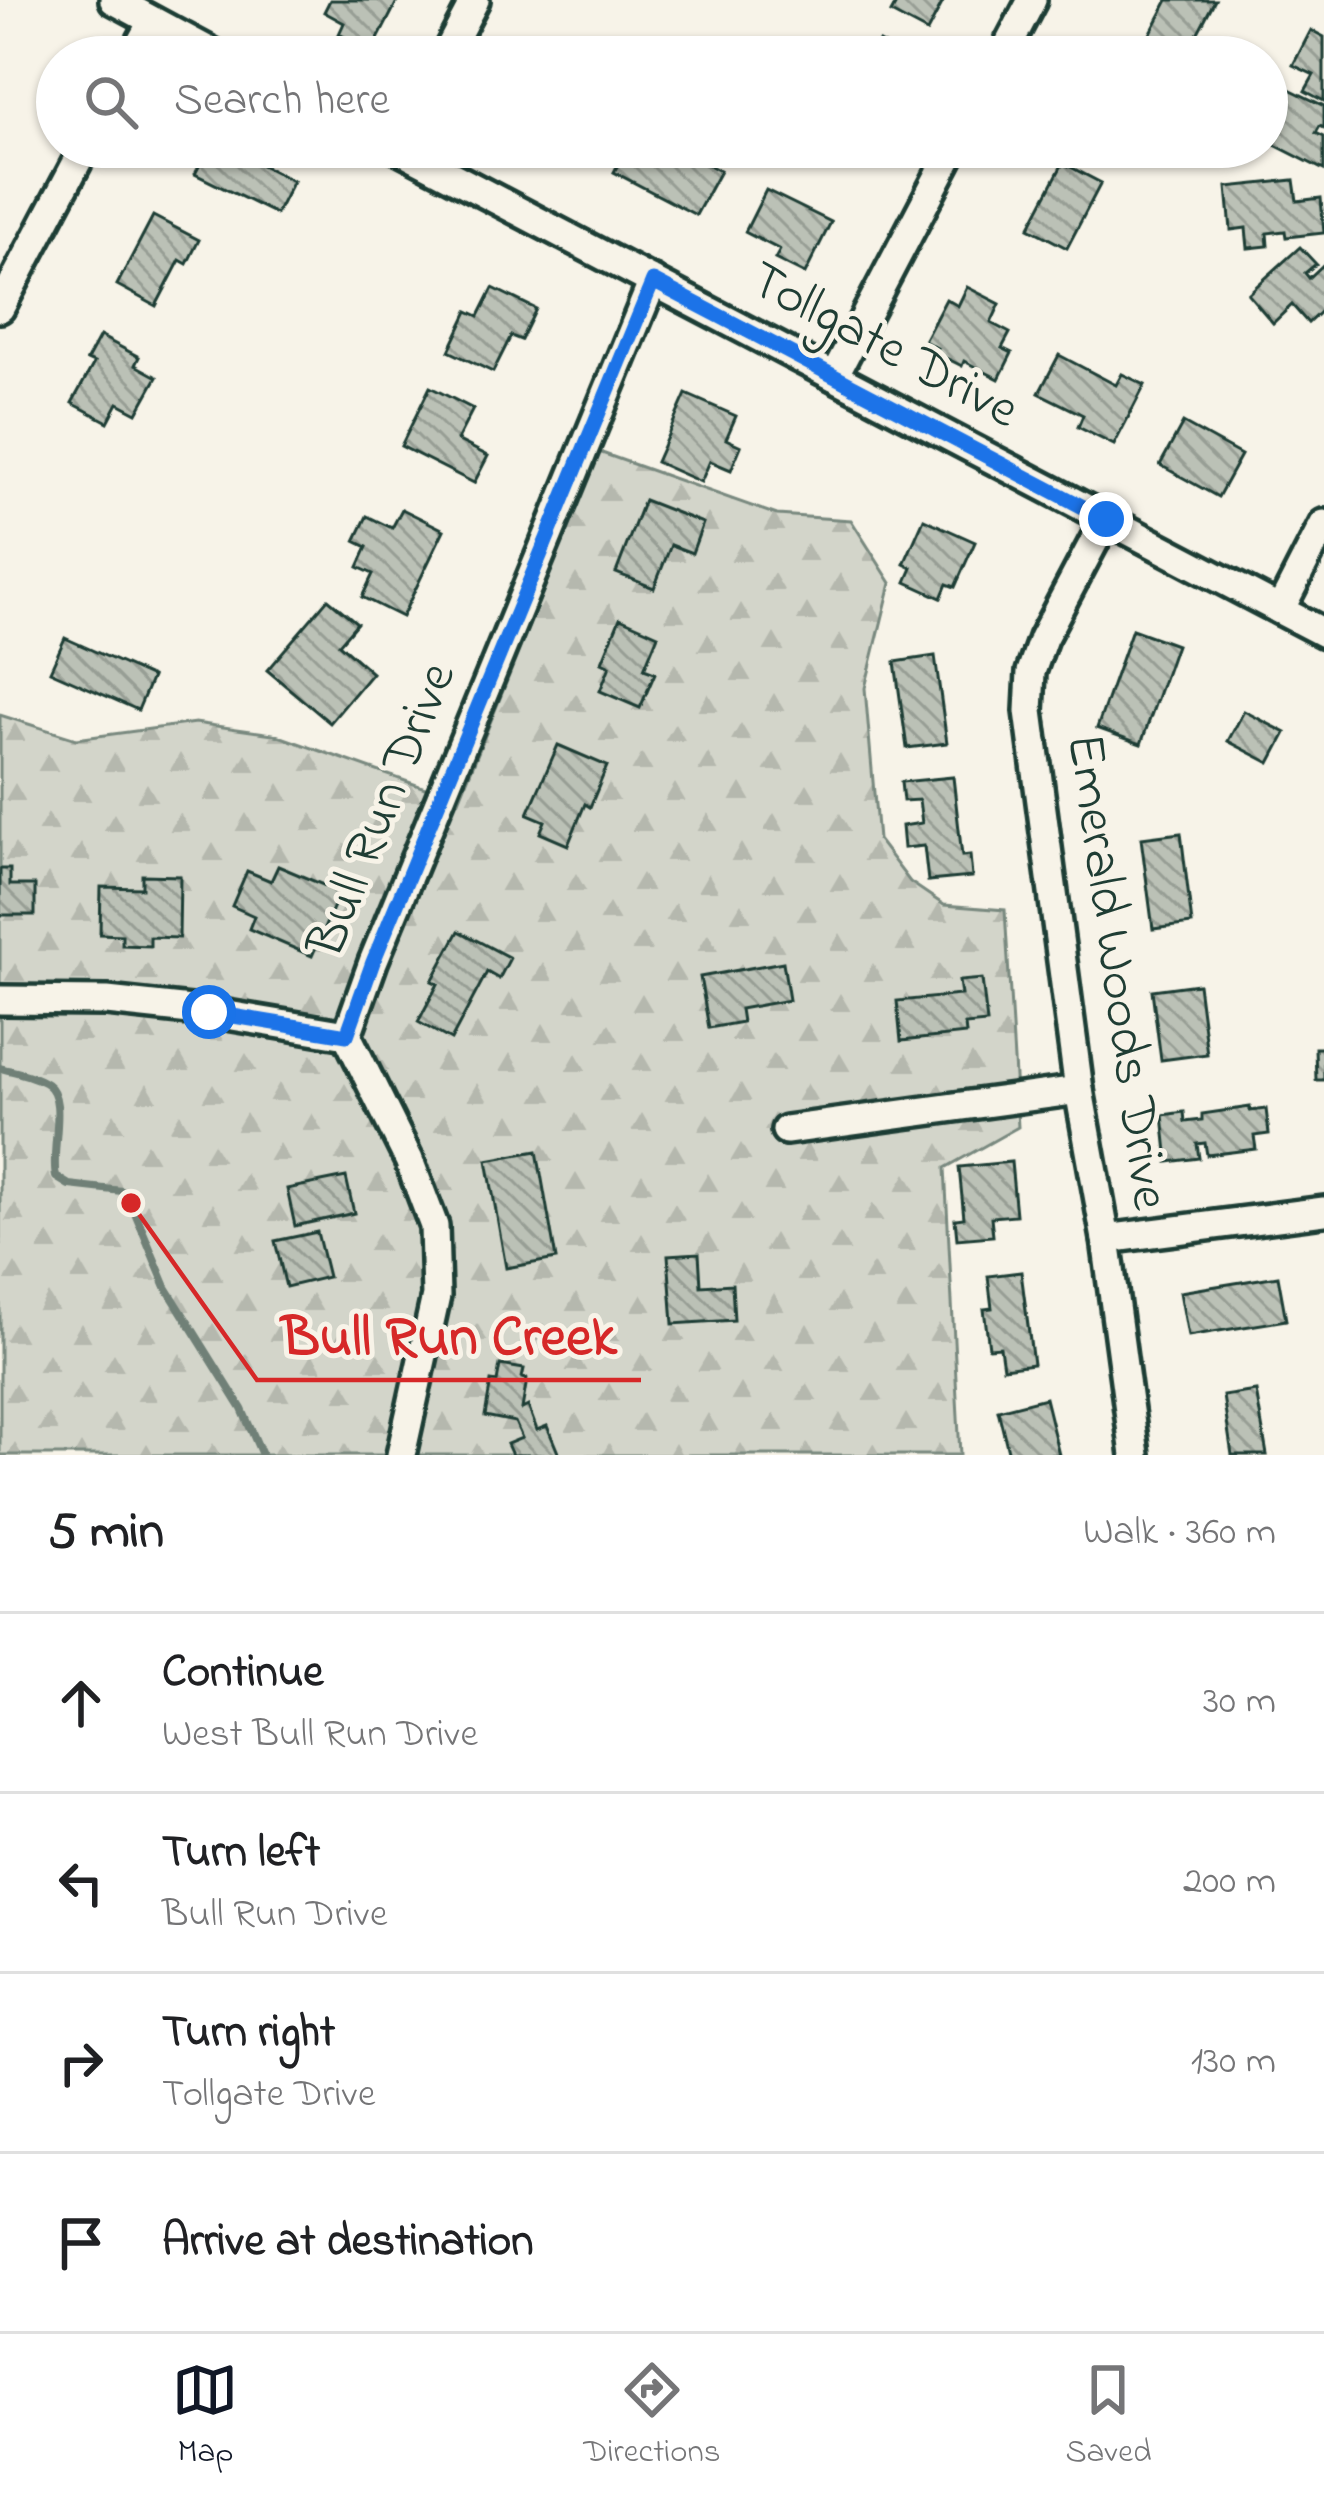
<!DOCTYPE html>
<html lang="en">
<head>
<meta charset="utf-8">
<style>
	:root { --surface:#fff; --page:#f2f2f2; --text:#202124; --muted:#757577; --line:#e0e0e0; --accent:#111827 }
	body { margin:0; font-family:"Indie Flower",sans-serif; background:var(--page); color:var(--text) }
	.stop { position:absolute; width:36px; height:36px; margin:-27px; border:9px solid #1a73e8; border-radius:50%; background:#fff }
	.stop.end { background:#1a73e8; border-color:#fff; box-shadow:0 3px 12px #0008 }
	.list { margin:0; padding:0; list-style:none }
	h2 { display:flex; justify-content:space-between; align-items:center; height:156px; margin:0; padding:0 48px; font-size:51px }
	h2 small { font-size:39px; font-weight:400; color:var(--muted) }
	.list li { display:grid; grid-template-columns:78px 1fr auto; gap:36px; align-items:center; box-sizing:border-box; height:180px; padding:0 48px; border-top:3px solid var(--line) }
	.list b { display:block; font-size:45px; white-space:nowrap }
	.list p { margin:0; font-size:39px; white-space:nowrap; color:var(--muted) }
	.list em { font-size:39px; font-style:normal; color:var(--muted) }
	.icon { flex:none; width:66px; height:66px; fill:none; stroke:currentColor; stroke-width:2; stroke-linecap:round; stroke-linejoin:round }
	.map { position:relative; flex:none; width:1324px; height:1455px; overflow:hidden }
	.search { position:absolute; background:var(--surface); box-shadow:0 3px 9px #0004; left:36px; right:36px; top:36px; height:132px; display:flex; align-items:center; gap:30px; box-sizing:border-box; padding:0 42px; border-radius:66px; color:var(--muted); font-size:45px }
	.sheet { height:876px; background:var(--surface) }
	nav { display:flex; justify-content:space-around; align-items:center; box-sizing:border-box; height:168px; border-top:3px solid var(--line); background:var(--surface); font-size:33px; color:var(--muted) }
	nav a { display:grid; justify-items:center; gap:6px }
	nav .on { color:var(--accent) }
	.map>svg:first-child { display:block }
	.forest { fill:url(#forest-firs); stroke:#79897f; stroke-width:3 }
	.lines { fill:none; stroke-linecap:round; stroke-linejoin:round }
	.stream { stroke:#6f8077; stroke-width:8 }
	.building { fill:url(#building-back-hatch); stroke:#1f3d34; stroke-width:3 }
	.street-casing { stroke:#1f3d34; stroke-width:36 }
	.street { stroke:#f7f3e8; stroke-width:27 }
	.route { stroke:#1a73e8; stroke-width:15 }
	.labels { text-anchor:middle; dominant-baseline:central; stroke-width:10; stroke-linejoin:round; paint-order:stroke }
	.street-label { font-size:54px; fill:#1f3d34; stroke:#f7f3e8 }
	.leader { fill:none; stroke:#d62828; stroke-width:4.5 }
	.callout-dot { fill:#d62828; stroke:#f7f3e8; stroke-width:4.5 }
	.callout-label { font-size:57px; text-anchor:middle; font-weight:bold; fill:#d62828; stroke:#f7f3e8; stroke-width:10; stroke-linejoin:round; paint-order:stroke }
</style>
</head>
<body>
<div class="map">
<svg width="1324" height="1455" viewBox="0 0 1324 1455">
	<defs>
		<pattern id="forest-firs" width="22" height="20" patternUnits="userSpaceOnUse" patternTransform="scale(3)"><rect width="22" height="20" fill="#d3d5ca"/><path d="M5 1l3.5 6h-7zM16 11l3.5 6h-7z" fill="#b5b8ae"/></pattern>
		<pattern id="building-back-hatch" width="6" height="6" patternUnits="userSpaceOnUse" patternTransform="scale(3)"><rect width="6" height="6" fill="#bbc1b6"/><path d="M-1 5l2 2M0 0l6 6M5-1l2 2" fill="none" stroke="#979e95"/></pattern>
	</defs>
	<rect width="100%" height="100%" fill="#f7f3e8"/>
	<filter id="ink" filterUnits="userSpaceOnUse"><feTurbulence type="fractalNoise" baseFrequency=".00833" numOctaves="2"/><feDisplacementMap in="SourceGraphic" scale="24" xChannelSelector="R" yChannelSelector="G"/><feConvolveMatrix kernelMatrix="1 2 1 2 8 2 1 2 1" color-interpolation-filters="sRGB"/></filter>
	<g filter="url(#ink)">
		<polygon class="forest" points="599,452 777,515 851,520 891,583 865,688 878,840 910,882 944,905 1005,910 1018,1127 945,1168 960,1455 0,1455 0,715 76,739 195,723 273,734 459,800"/>
		<g class="lines">
			<path class="stream" d="M0,1068c15,4 34,7 47,16 21,14 3,66 9,93l13,8 53,6 9,12 35,84 76,122 20,46"/>
		</g>
		<g class="building">
			<polygon points="330,0 398,0 372,51 339,34 344,23 324,12"/>
			<polygon points="898,0 944,0 927,32 891,13"/>
			<polygon points="1168,0 1215,0 1185,57 1174,57 1146,42"/>
			<polygon points="1311,30 1324,37 1324,101 1305,91 1314,75 1293,65"/>
			<polygon points="879,42 906,57 872,57"/>
			<polygon points="1277,83 1324,106 1324,128 1320,126 1316,133 1324,137 1324,170 1273,144 1280,127 1267,120 1267,103"/>
			<polygon points="209,147 225,155 228,148 293,181 276,214 195,174"/>
			<polygon points="627,147 656,147 673,156 678,148 720,171 696,215 614,172"/>
			<polygon points="1063,163 1101,183 1067,248 1029,228"/>
			<polygon points="1294,180 1297,201 1321,198 1324,233 1286,237 1285,231 1267,233 1268,246 1248,248 1246,228 1231,230 1227,187"/>
			<polygon points="766,190 831,222 805,274 775,259 780,250 745,232"/>
			<polygon points="153,216 199,240 187,264 180,260 156,306 117,285"/>
			<polygon points="1300,247 1316,264 1305,273 1309,278 1324,264 1324,308 1308,323 1292,305 1273,323 1248,294"/>
			<polygon points="967,287 1000,304 991,323 1010,333 1002,348 1012,353 999,379 964,361 962,366 934,352 937,348 924,341 946,299 958,306"/>
			<polygon points="493,288 536,309 521,340 511,336 493,372 449,351 468,311 479,316"/>
			<polygon points="100,336 139,357 135,365 157,377 137,413 118,403 108,422 72,403 94,363 87,360"/>
			<polygon points="1059,355 1116,385 1122,374 1145,385 1114,445 1078,427 1083,415 1039,393"/>
			<polygon points="430,387 473,409 457,440 488,456 474,483 401,446"/>
			<polygon points="686,394 736,416 726,439 741,446 731,470 710,461 701,482 656,462"/>
			<polygon points="1183,423 1241,455 1218,497 1160,465"/>
			<polygon points="644,500 703,523 692,553 671,545 654,588 616,573"/>
			<polygon points="402,509 444,530 402,617 362,597 373,574 358,567 367,547 355,541 367,516 392,528"/>
			<polygon points="924,519 975,542 955,587 947,584 941,598 906,582 912,568 904,564"/>
			<polygon points="328,599 357,623 339,644 372,673 330,723 267,670"/>
			<polygon points="620,618 658,635 644,669 655,673 640,708 600,691 610,666 602,662"/>
			<polygon points="1132,629 1176,645 1141,744 1097,728"/>
			<polygon points="65,638 152,677 138,710 50,671"/>
			<polygon points="935,656 947,743 907,748 895,662"/>
			<polygon points="1244,711 1286,733 1270,763 1228,741"/>
			<polygon points="558,745 607,766 590,807 585,804 568,845 540,833 545,821 528,814"/>
			<polygon points="953,777 962,856 970,855 972,877 928,881 924,846 904,848 902,826 922,823 919,800 903,801 901,782"/>
			<polygon points="1181,833 1192,924 1153,929 1141,838"/>
			<polygon points="278,866 340,892 312,956 249,929 254,916 232,906 247,871 271,881"/>
			<polygon points="0,869 10,869 10,885 35,885 35,915 0,915"/>
			<polygon points="142,875 180,876 179,938 150,937 150,946 122,945 122,935 100,934 101,887 142,888"/>
			<polygon points="459,931 510,958 499,979 487,972 451,1040 418,1022 438,984 432,981"/>
			<polygon points="783,962 789,1000 740,1009 742,1022 709,1028 700,977"/>
			<polygon points="982,979 987,1023 965,1025 966,1034 901,1041 897,1001 961,995 959,981"/>
			<polygon points="1198,984 1207,1054 1161,1060 1152,990"/>
			<polygon points="1315,1048 1324,1048 1324,1080 1316,1080"/>
			<polygon points="1250,1107 1250,1111 1266,1109 1269,1134 1254,1136 1256,1149 1207,1155 1205,1143 1197,1144 1199,1158 1168,1162 1163,1115 1184,1112 1185,1122 1202,1120 1202,1114"/>
			<polygon points="537,1151 556,1259 506,1268 487,1160"/>
			<polygon points="1011,1162 1016,1215 991,1217 993,1236 957,1239 955,1219 964,1218 959,1167"/>
			<polygon points="346,1177 354,1213 295,1226 287,1189"/>
			<polygon points="317,1232 328,1277 286,1287 275,1241"/>
			<polygon points="699,1253 701,1286 732,1284 734,1320 673,1324 668,1255"/>
			<polygon points="1021,1272 1033,1364 1003,1368 1000,1347 989,1348 984,1309 992,1308 988,1276"/>
			<polygon points="1278,1276 1286,1320 1188,1336 1180,1292"/>
			<polygon points="500,1365 524,1369 522,1378 527,1379 522,1409 528,1406 537,1430 547,1426 559,1455 512,1455 507,1444 522,1438 515,1422 485,1416 491,1381 497,1382"/>
			<polygon points="1256,1391 1267,1455 1232,1455 1223,1396"/>
			<polygon points="1045,1398 1059,1455 1009,1455 998,1410"/>
		</g>
		<g class="lines">
			<defs>
				<g id="street">
					<polyline points="114,0 220,57"/>
					<polyline points="133,57 152,22"/>
					<polyline points="445,57 475,0"/>
					<polyline points="1002,57 1032,0"/>
					<polyline points="396,147 1324,633"/>
					<polyline points="0,308 85,147"/>
					<polyline points="834,376 954,147"/>
					<polyline points="1106,519 1043,638 1031,672 1029,711 1079,1090 1106,1239 1135,1455"/>
					<polyline points="1280,610 1324,524"/>
					<polyline points="0,1000 107,1001 209,1012 347,1035"/>
					<polyline points="786,1130 1079,1090"/>
					<polyline points="1106,1239 1324,1211"/>
					<polyline points="401,1455 436,1296 434,1226 409,1160 347,1035 373,962 653,281"/>
				</g>
			</defs>
			<use href="#street" class="street-casing"/>
			<use href="#street" class="street"/>
		</g>
	</g>
	<g class="lines" filter="url(#ink)">
		<polyline class="route" points="209,1012 347,1035 373,962 653,281 1106,519"/>
	</g>
	<g class="labels">
		<g class="street-label">
			<text transform="translate(883 347) rotate(28)">Tollgate Drive</text>
			<text transform="translate(384 811) rotate(-68)">Bull Run Drive</text>
			<text transform="translate(1115 972) rotate(82)">Emerald Woods Drive</text>
		</g>
	</g>
	<path class="leader" d="M131 1203L257 1380H641"/>
	<circle class="callout-dot" cx="131" cy="1203" r="12"/>
	<g class="callout-label">
		<text x="449" y="1354">Bull Run Creek</text>
	</g>
</svg>
<div class="stop" style="left:209px;top:1012px"></div>
<div class="stop end" style="left:1106px;top:519px"></div>
<div class="search"><svg class="icon" aria-label="search" viewBox="0 0 24 24"><circle cx="10" cy="10" r="6"/><path d="M15 15l6 6"/></svg>Search here</div>
</div>
<section class="sheet">
<h2>5 min<small>Walk · 360 m</small></h2>
<ul class="list">
<li><svg class="icon" aria-label="ahead" viewBox="0 0 24 24"><path d="M12 20V5M6 11l6-6 6 6"/></svg><div><b>Continue</b><p>West Bull Run Drive</p></div><em>30 m</em></li>
<li><svg class="icon" aria-label="left" viewBox="0 0 24 24"><path d="M17 20v-9H6M10 6l-5 5 5 5"/></svg><div><b>Turn left</b><p>Bull Run Drive</p></div><em>200 m</em></li>
<li><svg class="icon" aria-label="right" viewBox="0 0 24 24"><path d="M7 20v-9h11M14 6l5 5-5 5"/></svg><div><b>Turn right</b><p>Tollgate Drive</p></div><em>130 m</em></li>
<li><svg class="icon" aria-label="arrive" viewBox="0 0 24 24"><path d="M6 21V4h12l-3 4 3 4H6"/></svg><div><b>Arrive at destination</b></div></li>
</ul>
</section>
<nav>
<a class="on"><svg class="icon" aria-label="map" viewBox="0 0 24 24"><path d="M3 6l6-2 6 2 6-2v14l-6 2-6-2-6 2zM9 4v14M15 6v14"/></svg>Map</a>
<a><svg class="icon" aria-label="directions" viewBox="0 0 24 24"><path d="M12 3l9 9-9 9-9-9zM9 14v-3h6M13 9l2 2-2 2"/></svg>Directions</a>
<a><svg class="icon" aria-label="saved" viewBox="0 0 24 24"><path d="M7 4h10v16l-5-4-5 4z"/></svg>Saved</a>
</nav>
</body>
</html>
